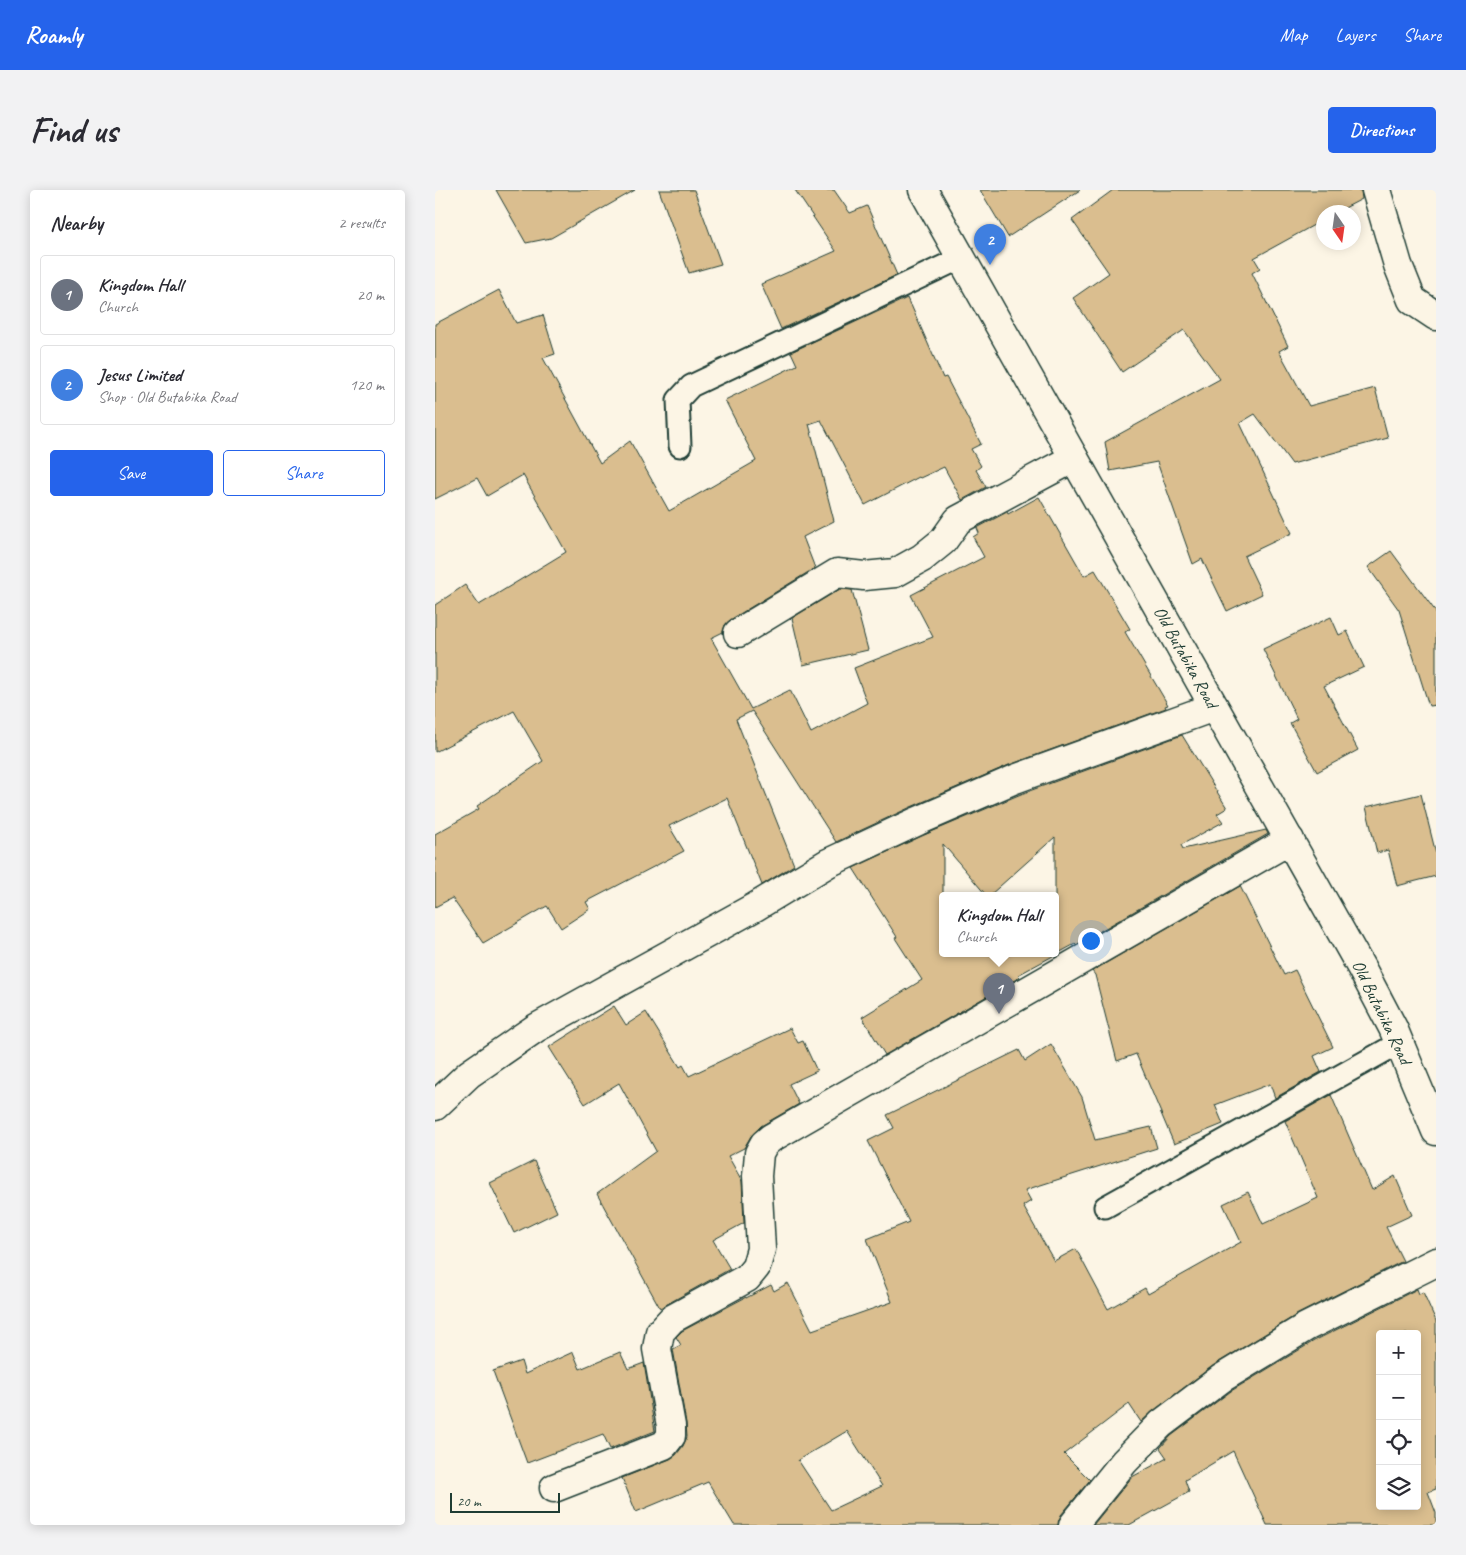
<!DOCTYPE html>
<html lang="en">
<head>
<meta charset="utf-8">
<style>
	:root { --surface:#fff; --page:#f2f2f3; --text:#2b2b33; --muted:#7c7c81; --line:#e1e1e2; --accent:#2563eb }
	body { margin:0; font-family:Caveat,sans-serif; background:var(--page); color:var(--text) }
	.controls { position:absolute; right:15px; bottom:15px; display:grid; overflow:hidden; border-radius:5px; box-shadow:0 2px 12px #0003 }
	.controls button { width:45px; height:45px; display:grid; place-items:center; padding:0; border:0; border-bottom:1px solid var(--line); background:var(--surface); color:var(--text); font:25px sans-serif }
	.compass { position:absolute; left:881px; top:15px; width:45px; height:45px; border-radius:50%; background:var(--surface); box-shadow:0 2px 12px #0003; rotate:167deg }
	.scale { position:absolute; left:15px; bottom:12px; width:110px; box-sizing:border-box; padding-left:5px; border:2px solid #1f3d34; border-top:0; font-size:14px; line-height:18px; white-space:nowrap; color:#1f3d34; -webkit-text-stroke:4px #fcf5e5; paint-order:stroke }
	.you { position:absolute; left:655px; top:750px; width:18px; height:18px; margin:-12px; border:4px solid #fff; border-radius:50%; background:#1a73e8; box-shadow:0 0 0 8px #1a73e833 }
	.badge { display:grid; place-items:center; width:32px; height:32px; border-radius:50%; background:var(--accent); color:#fff; font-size:16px; font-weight:700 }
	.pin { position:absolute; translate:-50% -41px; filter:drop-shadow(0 1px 2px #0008) }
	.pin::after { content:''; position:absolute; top:26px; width:18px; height:15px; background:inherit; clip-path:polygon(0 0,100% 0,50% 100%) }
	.popup { position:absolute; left:504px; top:702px; width:120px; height:65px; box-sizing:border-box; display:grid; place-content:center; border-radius:5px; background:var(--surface); filter:drop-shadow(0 1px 4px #0005); font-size:16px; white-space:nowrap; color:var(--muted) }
	.popup b { font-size:19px; color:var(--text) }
	.popup::after { content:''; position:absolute; left:50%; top:100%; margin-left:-10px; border:10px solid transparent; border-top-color:var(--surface) }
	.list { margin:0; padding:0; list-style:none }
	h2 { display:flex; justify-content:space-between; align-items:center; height:65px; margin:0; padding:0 20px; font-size:21px }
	h2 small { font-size:16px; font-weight:400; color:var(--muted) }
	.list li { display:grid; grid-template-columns:32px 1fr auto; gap:15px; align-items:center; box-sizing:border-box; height:80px; margin:0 10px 10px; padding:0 10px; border:1px solid var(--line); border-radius:5px }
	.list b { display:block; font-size:19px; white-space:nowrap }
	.list p { margin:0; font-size:16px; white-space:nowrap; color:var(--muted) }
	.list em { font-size:16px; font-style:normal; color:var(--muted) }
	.actions { display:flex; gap:10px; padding:15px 20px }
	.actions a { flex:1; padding:11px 0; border:1px solid var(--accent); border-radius:5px; text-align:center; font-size:18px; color:var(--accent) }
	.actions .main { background:var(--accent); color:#fff }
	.icon { flex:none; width:28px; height:28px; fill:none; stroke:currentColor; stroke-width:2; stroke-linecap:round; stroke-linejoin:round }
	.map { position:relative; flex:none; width:1001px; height:1335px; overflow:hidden; border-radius:5px }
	header { display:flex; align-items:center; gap:30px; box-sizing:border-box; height:70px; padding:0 25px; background:var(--accent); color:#fff }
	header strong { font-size:24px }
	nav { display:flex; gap:28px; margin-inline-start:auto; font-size:18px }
	.intro { display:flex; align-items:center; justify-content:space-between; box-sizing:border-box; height:120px; padding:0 30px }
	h1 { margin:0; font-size:35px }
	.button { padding:12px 22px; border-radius:5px; background:var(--accent); color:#fff; font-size:18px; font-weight:700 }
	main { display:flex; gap:30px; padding:0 30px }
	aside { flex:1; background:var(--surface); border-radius:5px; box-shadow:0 2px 12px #0003 }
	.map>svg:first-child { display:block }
	.building { fill:#dabe8f; stroke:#1f3d34; fill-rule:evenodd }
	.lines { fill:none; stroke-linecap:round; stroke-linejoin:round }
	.lane-casing { stroke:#1f3d34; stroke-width:25 }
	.street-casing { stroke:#1f3d34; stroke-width:31 }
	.secondary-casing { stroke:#1f3d34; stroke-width:31 }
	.lane { stroke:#fcf5e5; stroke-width:21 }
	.street { stroke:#fcf5e5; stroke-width:28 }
	.secondary { stroke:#fcf5e5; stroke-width:28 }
	.labels { text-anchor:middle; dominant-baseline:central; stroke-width:4; stroke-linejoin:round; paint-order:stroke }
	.street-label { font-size:18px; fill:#1f3d34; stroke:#fcf5e5 }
</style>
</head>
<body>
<header>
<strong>Roamly</strong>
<nav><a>Map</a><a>Layers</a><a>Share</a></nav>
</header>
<div class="intro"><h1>Find us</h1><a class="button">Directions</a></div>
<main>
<aside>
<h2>Nearby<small>2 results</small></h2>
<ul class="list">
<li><span class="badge" style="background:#6b7280">1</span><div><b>Kingdom Hall</b><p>Church</p></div><em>20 m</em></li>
<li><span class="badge" style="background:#3f7fe0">2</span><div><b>Jesus Limited</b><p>Shop · Old Butabika Road</p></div><em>120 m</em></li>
</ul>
<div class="actions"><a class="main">Save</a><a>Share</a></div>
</aside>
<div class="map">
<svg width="1001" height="1335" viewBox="0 0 1001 1335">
	<rect width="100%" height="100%" fill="#fcf5e5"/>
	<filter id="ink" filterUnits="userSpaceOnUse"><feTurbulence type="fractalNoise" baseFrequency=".02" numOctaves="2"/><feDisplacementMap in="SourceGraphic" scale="10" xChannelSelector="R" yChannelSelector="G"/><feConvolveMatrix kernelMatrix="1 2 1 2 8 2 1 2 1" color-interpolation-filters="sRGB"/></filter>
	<g filter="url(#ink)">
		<g class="building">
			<polygon points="61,0 200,0 116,48 91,53"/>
			<polygon points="224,0 259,0 286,74 254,83"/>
			<polygon points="360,0 399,0 415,23 432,16 462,85 346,139 326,94 401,61"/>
			<polygon points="545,0 645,0 573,47"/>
			<polygon points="678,0 926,0 927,9 902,22 888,22 888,30 819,68 825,78 817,83 853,156 844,161 874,216 940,198 953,248 857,274 820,224 805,233 857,343 809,366 827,404 792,421 767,369 758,374 722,272 675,281 670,252 785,189 749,140 687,182 638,108 674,83 637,30"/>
			<polygon points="64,100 81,133 108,125 120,164 108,168 165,273 195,251 234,321 321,271 290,210 362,175 356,162 472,108 475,115 476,115 508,188 511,187 546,254 536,259 546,276 541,280 551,297 527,310 509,277 485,288 484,287 430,315 386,230 374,234 399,331 368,347 380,378 295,430 290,435 288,442 276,448 316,519 355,500 376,543 432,513 419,478 498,447 476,405 549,367 538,347 544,343 542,338 572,322 573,324 604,307 649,386 660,380 695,439 690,442 733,515 730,516 731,518 574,575 476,617 401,652 317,521 301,529 359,675 327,695 292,608 234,636 249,661 151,712 155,719 126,738 112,716 48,753 17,708 0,717 0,644 44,619 42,616 108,571 79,521 0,562 0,415 30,395 44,415 131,362 88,285 52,306 42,288 0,309 0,134"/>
			<polygon points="956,361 1001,422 1001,515 994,516 964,420 933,377"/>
			<polygon points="405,399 417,400 433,460 368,475 357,428"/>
			<polygon points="896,427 904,445 912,441 929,477 889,496 923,560 882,582 855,533 862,529 828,459"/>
			<path d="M747,545l45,73 -10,6 6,8 -42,23 2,4 83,-19 2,4 -192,111 -1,-1 -57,31 2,2 -135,78 -23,-38 60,-37 -27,-42 2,-1 -44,-69 71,-33 97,-41zM620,647v116h-112v-109l43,51h4z"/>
			<polygon points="986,604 1001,664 1001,686 962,696 953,660 942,663 931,617"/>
			<polygon points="805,696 849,785 860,780 898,857 879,866 886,882 840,908 835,894 780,915 788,934 739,954 701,864 682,871 660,785 657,781"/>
			<polygon points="179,816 191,835 211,822 245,877 248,875 254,886 355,838 363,853 368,851 382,881 354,894 364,914 326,936 316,946 309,958 293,966 307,991 309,1033 278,1050 295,1079 225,1118 162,1004 221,961 184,893 150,914 114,857"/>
			<path d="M616,854l31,53 13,43 56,-13 6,21 -132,42 6,11 -8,5 31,55 22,-12 32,60 37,-21 3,6 93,-52 -18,-38 25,-12 15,32 55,-26 -33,-77 46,-26 41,95 23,-14 17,39 -26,12 17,34 -105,53 -84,51 -62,47 -11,10 -12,-18 -65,50 26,26 -29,35 -3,10h-324l-26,-43 -72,30 -14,-34 48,-19 6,-4 7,-9 4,-9 -1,-14 -13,-74 8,-4 -5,-8 6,-6 64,-34v1l25,-13 3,6 14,-8 24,47 80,-28 -25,-63 42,-17 -41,-81 26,-13 -7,-13 132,-65 6,11zM412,1241l35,55 -51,24 -33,-50z"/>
			<polygon points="99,971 122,1022 79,1043 55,993"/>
			<path d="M982,1099l2,5 4,-2 13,29v168l-8,3 8,21v12h-169l-34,-74 -48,29 4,12 -60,33h-36l39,-48 35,-19 -7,-10 11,-12 60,-45 83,-50zM945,1144h37v172h-37z"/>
			<polygon points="138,1162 145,1179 185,1162 193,1179 209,1173 220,1241 175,1259 168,1244 92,1273 58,1181 86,1171 90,1184"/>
		</g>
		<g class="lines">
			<defs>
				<g id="lane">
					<polyline points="245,256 243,210 256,196 526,68"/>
					<polyline points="670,1017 964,853"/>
				</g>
				<g id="street">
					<polyline points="941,0 963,75 977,110 1001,126"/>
					<polyline points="303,443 402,383 429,386 460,383 487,368 508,351 523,330 639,268"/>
					<polyline points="0,916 34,884 101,838 320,717 393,673 483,631 580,589 779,517"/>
					<polyline points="119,1298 229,1255 236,1246 236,1236 222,1159 225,1142 237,1129 312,1088 321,1077 326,1059 322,986 324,963 329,954 336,948 855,650"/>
					<polyline points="638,1335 689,1272 726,1234 787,1188 871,1137 1001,1072"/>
				</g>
				<polyline id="secondary" points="488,0 927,779 958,838 1001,941"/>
			</defs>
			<use href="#lane" class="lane-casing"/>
			<use href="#street" class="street-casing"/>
			<use href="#secondary" class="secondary-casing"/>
			<use href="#lane" class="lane"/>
			<use href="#street" class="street"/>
			<use href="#secondary" class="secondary"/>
		</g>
	</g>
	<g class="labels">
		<g class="street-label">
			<text transform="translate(751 467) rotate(61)">Old Butabika Road</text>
			<text transform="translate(947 822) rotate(64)">Old Butabika Road</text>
		</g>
	</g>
</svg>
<div class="controls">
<button>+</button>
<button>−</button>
<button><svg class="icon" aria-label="locate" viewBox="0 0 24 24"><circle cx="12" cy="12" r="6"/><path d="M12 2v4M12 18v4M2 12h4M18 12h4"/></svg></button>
<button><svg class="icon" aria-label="layers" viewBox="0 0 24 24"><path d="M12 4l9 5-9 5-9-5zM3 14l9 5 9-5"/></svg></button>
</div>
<svg class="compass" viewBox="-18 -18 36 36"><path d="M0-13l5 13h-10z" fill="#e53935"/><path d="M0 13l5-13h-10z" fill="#7c7c81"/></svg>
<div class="scale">20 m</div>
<div class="you"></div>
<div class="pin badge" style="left:564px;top:824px;background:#6b7280">1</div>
<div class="popup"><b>Kingdom Hall</b>Church</div>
<div class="pin badge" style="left:555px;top:75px;background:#3f7fe0">2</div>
</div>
</main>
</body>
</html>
